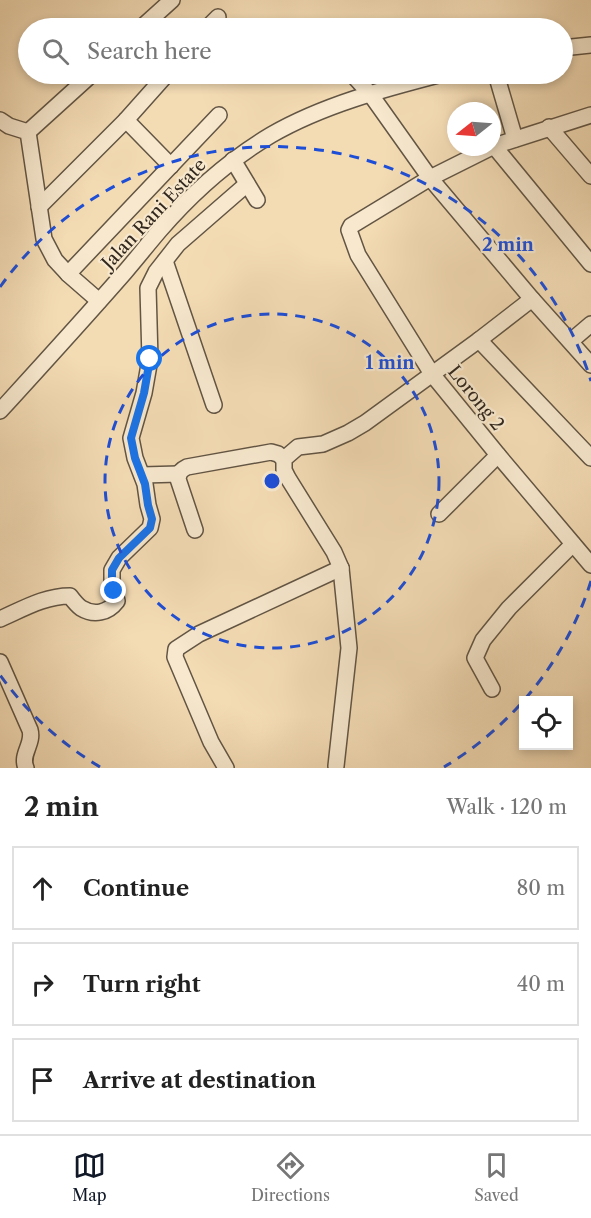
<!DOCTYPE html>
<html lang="en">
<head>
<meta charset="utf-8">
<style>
	:root { --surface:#fff; --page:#f6f6f6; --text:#222; --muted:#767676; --line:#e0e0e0; --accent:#111827 }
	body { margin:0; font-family:"Libre Caslon Text",serif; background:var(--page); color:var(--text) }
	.controls { position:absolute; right:18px; bottom:18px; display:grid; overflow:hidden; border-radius:0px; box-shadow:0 3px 9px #0003 }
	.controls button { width:54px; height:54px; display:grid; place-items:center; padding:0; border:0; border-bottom:2px solid var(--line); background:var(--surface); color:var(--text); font:30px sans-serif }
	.compass { position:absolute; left:447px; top:102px; width:54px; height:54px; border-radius:50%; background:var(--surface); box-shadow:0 3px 9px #0003; rotate:253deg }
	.stop { position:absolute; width:18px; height:18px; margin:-14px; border:4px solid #1a73e8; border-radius:50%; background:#fff }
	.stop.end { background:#1a73e8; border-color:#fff; box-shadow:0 2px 6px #0008 }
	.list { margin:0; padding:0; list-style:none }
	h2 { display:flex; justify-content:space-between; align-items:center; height:78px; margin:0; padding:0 24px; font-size:26px }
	h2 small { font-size:20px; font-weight:400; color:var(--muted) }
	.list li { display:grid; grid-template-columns:39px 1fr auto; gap:18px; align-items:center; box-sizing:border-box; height:84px; margin:0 12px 12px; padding:0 12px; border:2px solid var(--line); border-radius:0px }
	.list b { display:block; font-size:22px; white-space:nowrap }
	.list em { font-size:20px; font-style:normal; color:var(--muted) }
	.icon { flex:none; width:33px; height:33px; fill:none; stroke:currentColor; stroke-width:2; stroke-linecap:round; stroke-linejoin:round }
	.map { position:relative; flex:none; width:591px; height:768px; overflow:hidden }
	.search { position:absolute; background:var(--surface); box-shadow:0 3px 9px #0003; left:18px; right:18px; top:18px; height:66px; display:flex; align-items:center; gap:15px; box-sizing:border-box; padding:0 21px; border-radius:33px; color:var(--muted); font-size:22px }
	.sheet { height:366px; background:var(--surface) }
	nav { display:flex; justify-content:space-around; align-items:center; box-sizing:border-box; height:84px; border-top:2px solid var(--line); background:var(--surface); font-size:16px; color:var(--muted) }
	nav a { display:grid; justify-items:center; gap:3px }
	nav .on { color:var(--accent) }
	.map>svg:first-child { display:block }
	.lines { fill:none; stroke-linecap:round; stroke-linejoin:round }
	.minor-casing { stroke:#625544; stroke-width:18 }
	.minor { stroke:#f7e8ce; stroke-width:15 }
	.route { stroke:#1a73e8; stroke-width:8 }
	.ring { fill:none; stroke:#1d4ed8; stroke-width:3; stroke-dasharray:10 8 }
	.labels { text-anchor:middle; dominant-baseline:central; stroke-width:4.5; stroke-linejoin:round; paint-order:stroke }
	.street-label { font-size:18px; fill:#32281e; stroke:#f7e8ce }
	.centre { fill:#1d4ed8; stroke:#f7e8ce; stroke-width:3 }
	.ring-label { font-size:18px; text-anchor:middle; font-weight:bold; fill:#1d4ed8; stroke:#f7e8ce; stroke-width:4.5; stroke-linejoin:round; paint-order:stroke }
</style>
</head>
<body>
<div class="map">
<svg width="591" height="768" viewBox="0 0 591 768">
	<rect width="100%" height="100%" fill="#f3dbb4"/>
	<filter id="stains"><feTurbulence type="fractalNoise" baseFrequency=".00333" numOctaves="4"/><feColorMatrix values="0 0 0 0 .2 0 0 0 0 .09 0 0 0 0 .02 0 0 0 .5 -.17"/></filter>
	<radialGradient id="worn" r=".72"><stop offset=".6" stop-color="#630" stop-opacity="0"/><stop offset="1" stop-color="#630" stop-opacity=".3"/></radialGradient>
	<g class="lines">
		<defs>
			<g id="minor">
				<polyline points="141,28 172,0"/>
				<polyline points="207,28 218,17"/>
				<polyline points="562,48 591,45"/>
				<polyline points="352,74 371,95 430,178 532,299 591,365"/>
				<polyline points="496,74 515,139"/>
				<polyline points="591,115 494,146 430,178 351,226 349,230 358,255 432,374 498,455 591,565"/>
				<polyline points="0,120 9,126 28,132 44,239 55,260 68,274 99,301"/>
				<polyline points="126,120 171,166"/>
				<polyline points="549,127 591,176"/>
				<polyline points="28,132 92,74"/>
				<polyline points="494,146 591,264"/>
				<polyline points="233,160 257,200"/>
				<polyline points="39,207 126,120 167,74"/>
				<polyline points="165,261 214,405"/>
				<polyline points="68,274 219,115"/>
				<polyline points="479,340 591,458"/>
				<polyline points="571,341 591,324"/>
				<path d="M0,411c42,-46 84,-92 125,-139 12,-14 23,-28 35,-42 32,-37 69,-70 111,-95 52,-30 113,-46 171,-61"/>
				<polyline points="142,475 179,474"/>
				<polyline points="439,514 498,455"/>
				<path d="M195,530l-17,-51c1,-7 3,-9 9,-12l84,-15 7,2 6,5"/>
				<path d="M0,619c23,-10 44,-23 70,-23 3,4 7,9 11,12 13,8 27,5 36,-7l-5,-21v-10l7,-12 31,-30 2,-9 -4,-14 -3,-21 -10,-26 -4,-20 13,-45 6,-34 -2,-71 8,-16 22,-28 69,-60"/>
				<path d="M0,662l30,68c4,14 -10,24 -4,38"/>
				<polyline points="492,689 475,658 483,640 509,608 573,544"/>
				<polyline points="336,766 349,648 341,568 334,552 288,478 284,470 284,459 298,447 323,444 348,433 365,423 479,340 532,299"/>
				<polyline points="226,768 211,742 175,657 176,649 199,634 341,568"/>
			</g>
		</defs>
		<use href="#minor" class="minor-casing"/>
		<use href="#minor" class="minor"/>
	</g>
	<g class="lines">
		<polyline class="route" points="114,591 112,580 112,570 119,558 150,528 152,519 148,505 145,484 135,458 131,438 144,393 150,359"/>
	</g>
	<g class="ring">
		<circle cx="272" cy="481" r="167"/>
		<path d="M591 581A334 334 0 0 1 444 767M100 767A334 334 0 0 1 0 675M0 287A334 334 0 0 1 591 381"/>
	</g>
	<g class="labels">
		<g class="street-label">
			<text transform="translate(154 214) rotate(-47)">Jalan Rani Estate</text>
			<text transform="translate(476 398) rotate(51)">Lorong 2</text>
		</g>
	</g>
	<circle cx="272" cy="481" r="9" class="centre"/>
	<g class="ring-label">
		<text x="508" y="251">2 min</text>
		<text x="390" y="369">1 min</text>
	</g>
	<rect width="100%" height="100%" filter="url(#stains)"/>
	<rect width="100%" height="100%" fill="url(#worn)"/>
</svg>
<div class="controls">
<button><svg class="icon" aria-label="locate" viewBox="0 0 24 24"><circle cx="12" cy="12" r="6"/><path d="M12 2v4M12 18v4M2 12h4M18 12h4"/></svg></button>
</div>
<svg class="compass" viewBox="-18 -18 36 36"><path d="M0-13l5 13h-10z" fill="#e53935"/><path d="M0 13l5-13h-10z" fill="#767676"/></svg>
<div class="stop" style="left:150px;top:359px"></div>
<div class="stop end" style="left:114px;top:591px"></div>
<div class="search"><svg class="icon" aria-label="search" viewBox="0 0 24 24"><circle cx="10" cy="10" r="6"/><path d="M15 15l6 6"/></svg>Search here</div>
</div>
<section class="sheet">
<h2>2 min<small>Walk · 120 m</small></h2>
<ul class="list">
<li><svg class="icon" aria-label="ahead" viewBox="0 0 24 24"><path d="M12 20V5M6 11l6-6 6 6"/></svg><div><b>Continue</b></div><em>80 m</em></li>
<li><svg class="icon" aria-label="right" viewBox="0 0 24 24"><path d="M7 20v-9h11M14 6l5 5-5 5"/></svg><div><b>Turn right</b></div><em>40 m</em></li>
<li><svg class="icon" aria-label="arrive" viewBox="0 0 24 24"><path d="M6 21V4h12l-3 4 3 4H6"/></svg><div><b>Arrive at destination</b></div></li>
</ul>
</section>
<nav>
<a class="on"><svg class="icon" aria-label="map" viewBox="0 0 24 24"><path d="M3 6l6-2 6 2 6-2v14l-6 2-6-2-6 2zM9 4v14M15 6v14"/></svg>Map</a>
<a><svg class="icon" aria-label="directions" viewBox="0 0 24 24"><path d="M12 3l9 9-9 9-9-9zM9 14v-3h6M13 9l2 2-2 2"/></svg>Directions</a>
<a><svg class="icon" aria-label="saved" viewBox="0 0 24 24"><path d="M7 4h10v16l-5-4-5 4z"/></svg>Saved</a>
</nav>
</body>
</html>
